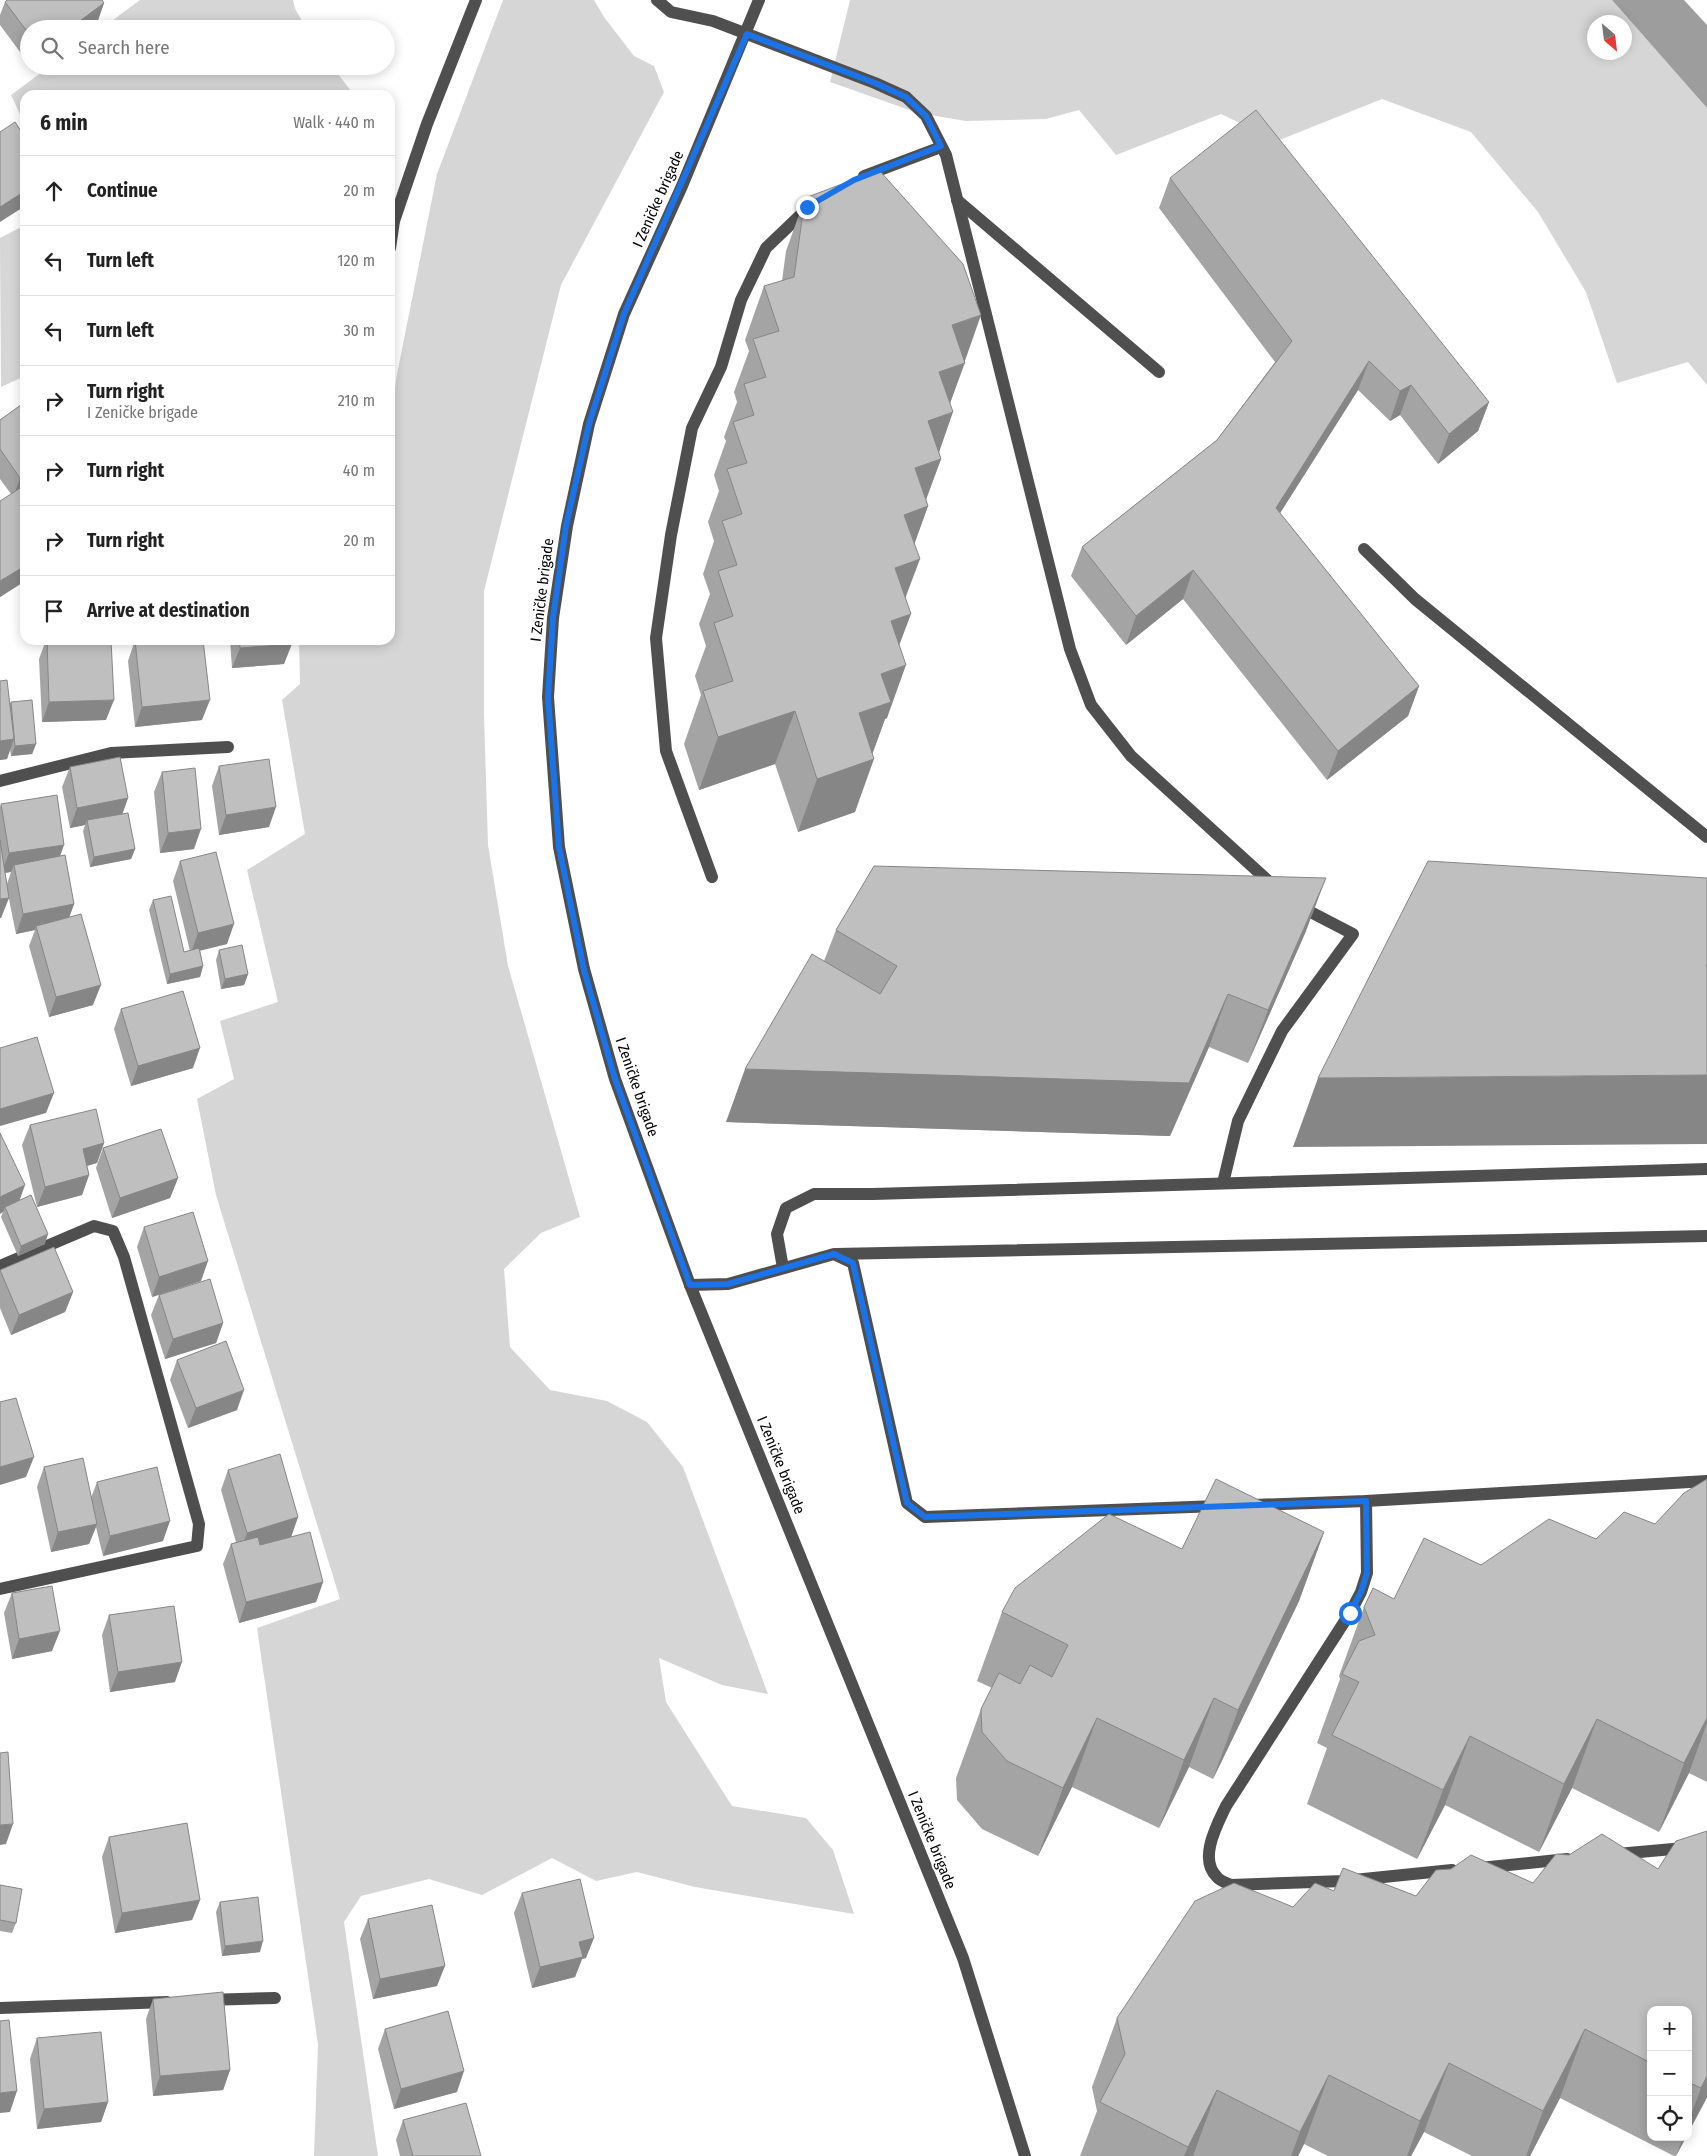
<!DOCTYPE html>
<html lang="en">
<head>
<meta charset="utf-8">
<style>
	:root { --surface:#fff; --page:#f2f2f2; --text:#222; --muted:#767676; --line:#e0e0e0 }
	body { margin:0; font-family:"Fira Sans Condensed",sans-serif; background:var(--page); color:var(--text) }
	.controls { position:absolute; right:15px; bottom:15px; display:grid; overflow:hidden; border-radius:10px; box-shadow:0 2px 12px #0003 }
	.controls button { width:45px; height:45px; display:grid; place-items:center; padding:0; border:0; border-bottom:1px solid var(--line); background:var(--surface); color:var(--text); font:25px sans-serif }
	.compass { position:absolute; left:1587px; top:15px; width:45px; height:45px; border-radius:50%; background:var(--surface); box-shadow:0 2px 12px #0003; rotate:152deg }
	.stop { position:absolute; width:15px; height:15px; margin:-11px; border:4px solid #1a73e8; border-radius:50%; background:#fff }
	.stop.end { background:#1a73e8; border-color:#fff; box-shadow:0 1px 5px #0008 }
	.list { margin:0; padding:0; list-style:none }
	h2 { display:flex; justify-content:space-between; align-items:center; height:65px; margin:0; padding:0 20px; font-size:21px }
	h2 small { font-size:16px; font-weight:400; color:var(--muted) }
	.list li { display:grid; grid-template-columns:32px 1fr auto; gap:15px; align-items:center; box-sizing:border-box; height:70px; padding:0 20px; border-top:1px solid var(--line) }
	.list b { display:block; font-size:19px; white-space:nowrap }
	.list p { margin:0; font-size:16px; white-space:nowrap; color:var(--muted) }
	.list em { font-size:16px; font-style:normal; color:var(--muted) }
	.icon { flex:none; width:28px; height:28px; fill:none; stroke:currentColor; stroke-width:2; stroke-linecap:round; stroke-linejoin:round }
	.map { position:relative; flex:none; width:1707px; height:2156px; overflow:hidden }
	.search { position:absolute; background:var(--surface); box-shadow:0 2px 12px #0003; left:20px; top:20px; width:375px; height:55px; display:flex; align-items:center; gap:12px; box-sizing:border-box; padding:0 18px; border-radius:28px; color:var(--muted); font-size:19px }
	.panel { position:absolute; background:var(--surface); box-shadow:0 2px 12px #0003; left:20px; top:90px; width:375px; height:555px; border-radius:15px }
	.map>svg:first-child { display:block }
	.green { fill:#d6d6d6; fill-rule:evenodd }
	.water { fill:#9d9d9d }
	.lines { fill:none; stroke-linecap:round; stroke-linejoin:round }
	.minor { stroke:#4f4f4f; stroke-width:12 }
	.wall { fill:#a4a4a4; fill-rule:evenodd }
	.shaded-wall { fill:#868686 }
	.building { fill:#bfbfbf; stroke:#868686 }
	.route { stroke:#1a73e8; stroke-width:6 }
	.labels { text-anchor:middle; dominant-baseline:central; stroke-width:4; stroke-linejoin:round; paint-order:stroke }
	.street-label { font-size:15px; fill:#000; stroke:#fff }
</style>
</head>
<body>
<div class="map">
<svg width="1707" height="2156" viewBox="0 0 1707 2156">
	<rect width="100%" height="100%" fill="#fff"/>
	<g class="green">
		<polygon points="140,0 293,0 295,9 307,29 101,29"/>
		<polygon points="503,0 594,0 604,17 634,56 654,66 664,92 561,285 484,591 484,714 488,845 508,966 580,1217 541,1233 504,1269 510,1347 550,1390 607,1401 647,1422 683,1467 768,1694 722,1685 659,1658 666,1702 732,1806 806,1818 833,1850 854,1914 695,1887 637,1872 596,1881 552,1858 482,1895 429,1879 361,1896 344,1922 378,2156 314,2156 318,2044 257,1628 340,1599 216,1195 197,1099 234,1079 220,1021 278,1002 247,870 305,834 282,700 300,684 299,640 390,640 390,422 397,374 437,174"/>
		<path d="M850,0h762l95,108v277l-19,-23 -71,21 -31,-91 -48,-80 -67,-80 -89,-33 -105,42 -56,-27 -105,41 -37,-45 -33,9 -80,2 -48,-8 -88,-31zM1594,22h30v30h-30z"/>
		<polygon points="50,66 332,66 354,95 25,95 25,125 11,95"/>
		<polygon points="25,225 25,376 1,387 0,238"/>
	</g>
	<polygon class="water" points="1612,0 1684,0 1707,25 1707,108"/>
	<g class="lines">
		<g class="minor">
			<polyline points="657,0 671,12 713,21 875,83 906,97 926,116 946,155 1070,649 1091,705 1131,756 1276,888"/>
			<polyline points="759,0 682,186 624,314 589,424 567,526 553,618 548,697 559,847 584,969 615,1079 690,1285 963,1958 1025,2156"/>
			<polyline points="864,176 941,147"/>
			<polyline points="957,200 1159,372"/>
			<polyline points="390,248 394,221 427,124 476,0"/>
			<polyline points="1364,549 1415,599 1707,837"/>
			<polyline points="0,781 111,753 228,747"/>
			<polyline points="712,877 666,751 656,638 671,535 692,428 721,367 741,300 766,248 812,204"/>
			<polyline points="1223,1183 1238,1121 1282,1031 1353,934 1299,906"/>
			<polyline points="836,1254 1707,1236"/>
			<polyline points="0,1266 94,1226 113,1231 124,1257 199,1524 197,1546 0,1589"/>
			<polyline points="783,1268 777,1234 786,1208 814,1194 873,1194 1707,1169"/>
			<polyline points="690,1285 728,1284 834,1254 853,1263 907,1503 925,1517 1218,1506"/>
			<path d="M1366,1501l1,72 -6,19 -11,21 -124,193c-9,19 -28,53 -9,71 3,4 10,6 14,8l113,-4 108,-11"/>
			<polyline points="1253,1505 1366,1501 1707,1481"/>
			<polyline points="1617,1854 1707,1846"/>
			<polyline points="1480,1868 1567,1859"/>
			<polyline points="207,2000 275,1998"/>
			<polyline points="0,2008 167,2002"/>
		</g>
	</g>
	<g class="wall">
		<polygon points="5,2 104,3 97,23 29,29 29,64 0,25 0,15"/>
		<polygon points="1170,178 1489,402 1478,431 1438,464 1400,415 1390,421 1358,390 1280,513 1419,686 1408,716 1327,780 1183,599 1126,645 1071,576 1082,547 1217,440 1275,362 1159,208"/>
		<polygon points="805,198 965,363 950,403 939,452 941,459 926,500 928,506 914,544 905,599 899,646 887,718 885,719 872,754 855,812 798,832 775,764 699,790 684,744 701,695 695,676 706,646 699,624 710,594 703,574 714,541 708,522 719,491 714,475 726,441 724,437 737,402 734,392 749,351 745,340 764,286 782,281 786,251"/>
		<polygon points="25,402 25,581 0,597 11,494 0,479 0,420"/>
		<polygon points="46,640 106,720 42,722 39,659"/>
		<polygon points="135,640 202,720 135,727 128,661"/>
		<polygon points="230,640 291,640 284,664 232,668"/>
		<polygon points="0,681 10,704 11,702 36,744 32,754 11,756 10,749 7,759 0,760"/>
		<polygon points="219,766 269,827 219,835 212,786"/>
		<polygon points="70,767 128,798 122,814 135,849 131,859 90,867 83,831 85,825 70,828 62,787"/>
		<polygon points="162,772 194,849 160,853 154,792"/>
		<path d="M1,804l59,52 14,48 -5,13 24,88 -44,12 -20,-71 6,-16 -19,4 -8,-40 -7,24h-1v-111zM11,872l-4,12 -2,-11z"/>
		<polygon points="180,861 227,944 200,950 203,966 200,977 167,984 149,910 153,900 184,952 190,951 173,881"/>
		<polygon points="836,930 1306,931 1248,1063 1209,1047 1170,1136 726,1122 824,961"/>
		<polygon points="219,950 248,974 244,985 221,989 216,960"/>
		<polygon points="121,1009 193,1068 131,1086 114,1029"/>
		<polygon points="30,1125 104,1143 97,1163 87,1166 89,1175 82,1195 37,1207 22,1145"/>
		<polygon points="0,1133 19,1200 45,1244 18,1256 1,1217 3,1212"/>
		<polygon points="103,1148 178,1178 170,1198 112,1218 96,1168"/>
		<polygon points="144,1227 201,1281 152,1297 137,1247"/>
		<polygon points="0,1270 73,1292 65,1312 11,1335 0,1308"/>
		<polygon points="159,1295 223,1323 216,1343 165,1359 151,1315"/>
		<polygon points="177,1360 237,1410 188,1428 170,1380"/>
		<polygon points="44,1467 91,1498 97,1482 163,1541 103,1556 96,1527 89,1544 51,1552 37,1487"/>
		<polygon points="228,1470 298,1517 291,1537 323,1582 316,1602 239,1623 223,1564 231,1544 236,1542 221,1490"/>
		<polygon points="1707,1479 1707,1782 1689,1773 1659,1832 1572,1788 1539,1852 1445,1805 1417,1859 1307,1804 1327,1748 1317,1743 1340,1679 1339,1676 1364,1607 1394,1599 1481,1565 1596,1539 1655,1524"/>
		<polygon points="1324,1532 1299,1601 1213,1779 1189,1767 1159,1828 1072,1787 1038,1856 982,1829 957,1800 956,1778 981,1709 992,1688 977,1681 1002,1612 1182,1549"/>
		<polygon points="12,1593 52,1651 12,1659 4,1613"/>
		<polygon points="109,1615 175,1682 110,1692 102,1635"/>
		<polygon points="1707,1831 1707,2098 1688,2133 1688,2010 1651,2010 1651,2137 1686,2137 1676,2156 1674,2156 1560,2098 1530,2156 1472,2156 1424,2132 1411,2156 1328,2156 1304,2144 1298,2156 1080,2156 1097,2111 1092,2087 1117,2018 1293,1907 1334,1891 1416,1896 1533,1883 1658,1869"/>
		<polygon points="109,1837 200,1900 192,1920 115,1933 102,1857"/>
		<polygon points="0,1885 16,1923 12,1933 0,1931"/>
		<polygon points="522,1893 586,1958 582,1959 575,1977 532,1988 514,1913"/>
		<polygon points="220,1902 260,1952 222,1956 216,1912"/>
		<polygon points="368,1919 437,1986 373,1999 360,1939"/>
		<polygon points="153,1999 230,2070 223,2090 153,2096 146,2019"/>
		<polygon points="385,2029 457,2092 394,2109 378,2049"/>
		<polygon points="37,2038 108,2102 101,2122 37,2129 30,2059"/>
		<polygon points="403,2120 481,2156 400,2156 396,2140"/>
	</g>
	<g class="shaded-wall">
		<polygon points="104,3 97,23 89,29 69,29"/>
		<polygon points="25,191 25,206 0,222 0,207"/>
		<polygon points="981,315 946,415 953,412 936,461 941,459 923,507 928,506 909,559 885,568 920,425 952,325"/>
		<polygon points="1369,361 1358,390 1265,537 1276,508"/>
		<polygon points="1411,385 1400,415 1390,421 1400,391"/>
		<polygon points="1489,402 1478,431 1438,464 1449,434"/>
		<polygon points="25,474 25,489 13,498 20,478"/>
		<polygon points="920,559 900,612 895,568"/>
		<polygon points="25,566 25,581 0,597 0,581"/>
		<polygon points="1193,570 1183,599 1126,645 1136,616"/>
		<polygon points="911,614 891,667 891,621"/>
		<polygon points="292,644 284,664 232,668 240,648"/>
		<polygon points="906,665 887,718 885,719 872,755 859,713 881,674"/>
		<polygon points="1419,686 1408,716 1327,780 1338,751"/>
		<polygon points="114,700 106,720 42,722 49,702"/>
		<polygon points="210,700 202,720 135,727 142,707"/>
		<polygon points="795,711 775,764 699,790 718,737"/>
		<polygon points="14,739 7,759 0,760 0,741"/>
		<polygon points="36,744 32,754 11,756 15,746"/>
		<polygon points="874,759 855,812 798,832 817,779"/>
		<polygon points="128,798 121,818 87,820 85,825 70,828 77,808"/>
		<polygon points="276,807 269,827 219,835 226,815"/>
		<polygon points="201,829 194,849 160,853 168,833"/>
		<polygon points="64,845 57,865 14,865 11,872 1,873 9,853"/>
		<polygon points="135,849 131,859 90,867 94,857"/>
		<polygon points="1326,878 1306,931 1248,1063 1268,1010"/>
		<polygon points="9,898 1,918 0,918 0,899"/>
		<polygon points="74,904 67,924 36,926 35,930 16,934 23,914"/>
		<polygon points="234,924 227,944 191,953 198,933"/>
		<polygon points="203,966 200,977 167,984 170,974"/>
		<polygon points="248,974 244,985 221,989 225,979"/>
		<polygon points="101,985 93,1005 49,1017 56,997"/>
		<polygon points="1228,994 1209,1047 1170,1136 726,1122 745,1069"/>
		<polygon points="200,1048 193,1068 131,1086 138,1066"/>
		<polygon points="1707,1075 1707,1144 1293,1147 1318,1078"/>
		<polygon points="54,1093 46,1113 0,1126 0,1109"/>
		<polygon points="104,1143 97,1163 75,1169 83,1149"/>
		<polygon points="89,1175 82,1195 37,1207 45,1187"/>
		<polygon points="178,1178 170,1198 112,1218 120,1198"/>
		<polygon points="25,1185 18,1205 5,1207 3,1212 0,1214 0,1197"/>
		<polygon points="48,1234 45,1244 18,1256 21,1246"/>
		<polygon points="208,1261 201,1281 152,1297 159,1277"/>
		<polygon points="73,1292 65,1312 11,1335 19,1315"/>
		<polygon points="223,1323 216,1343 165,1359 173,1339"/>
		<polygon points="244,1390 237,1410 188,1428 196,1408"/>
		<polygon points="34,1457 26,1477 0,1485 0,1467"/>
		<polygon points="298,1517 291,1537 240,1553 247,1533"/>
		<polygon points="170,1521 163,1541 103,1556 110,1536"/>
		<polygon points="97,1524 89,1544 51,1552 58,1532"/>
		<polygon points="1324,1532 1299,1601 1213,1779 1238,1710"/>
		<polygon points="323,1582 316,1602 239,1623 246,1602"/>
		<polygon points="60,1631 52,1651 12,1659 19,1639"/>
		<polygon points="182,1662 175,1682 110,1692 118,1672"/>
		<polygon points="1214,1698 1189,1767 1159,1828 1184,1760"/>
		<polygon points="1097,1718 1072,1787 1038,1856 1063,1788"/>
		<polygon points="1707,1718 1707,1723 1689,1773 1659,1832 1684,1763"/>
		<polygon points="1597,1719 1572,1788 1539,1852 1564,1784"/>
		<polygon points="1470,1736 1445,1805 1417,1859 1443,1790"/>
		<polygon points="13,1824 6,1844 0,1845 0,1825"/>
		<polygon points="200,1900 192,1920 115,1933 122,1913"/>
		<polygon points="594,1938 586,1958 582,1959 575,1977 532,1988 540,1967 579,1942"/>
		<polygon points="263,1941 260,1952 222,1956 225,1946"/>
		<polygon points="445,1966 437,1986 373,1999 380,1979"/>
		<polygon points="1585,2029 1560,2098 1530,2156 1526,2156 1543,2111"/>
		<polygon points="1449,2063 1424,2132 1411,2156 1407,2156 1420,2121"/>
		<polygon points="230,2070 223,2090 153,2096 160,2076"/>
		<polygon points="464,2071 457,2092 394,2109 401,2089"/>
		<polygon points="1329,2075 1304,2144 1298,2156 1291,2156 1300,2132"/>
		<polygon points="1707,2076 1707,2097 1688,2133 1688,2123 1701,2088"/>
		<polygon points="1217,2090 1193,2156 1184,2156 1188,2147"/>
		<polygon points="17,2091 10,2112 0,2113 0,2093"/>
		<polygon points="108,2102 101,2122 37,2129 44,2109"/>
		<polygon points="1683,2137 1686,2137 1676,2156"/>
	</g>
	<g class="building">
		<polygon points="7,0 102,0 104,3 69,29 29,29 29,34 5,2"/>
		<polygon points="1256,110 1489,402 1449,434 1411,385 1400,391 1369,361 1276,508 1419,686 1338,751 1193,570 1136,616 1082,547 1217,440 1292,341 1170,178"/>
		<polygon points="15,122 25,137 25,191 0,207 0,132"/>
		<polygon points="879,170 963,264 981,315 952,325 965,363 939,372 953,412 928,421 941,459 915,468 928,506 904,515 920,559 895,568 911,614 891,621 906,665 881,674 891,702 859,713 874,759 817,779 795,711 718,737 703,691 733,681 714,623 733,616 718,571 737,565 722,521 742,514 727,469 747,463 733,422 754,415 744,384 766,377 753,339 779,331 764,286 794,277 805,198"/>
		<polygon points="25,402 25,474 20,478 0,449 0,420"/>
		<polygon points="25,485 25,566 0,581 0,501"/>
		<polygon points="47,640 111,640 114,700 49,702"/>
		<polygon points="135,640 203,640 210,700 142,707"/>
		<polygon points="239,640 291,640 292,644 240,648"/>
		<polygon points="7,680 14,739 0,741 0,681"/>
		<polygon points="32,700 36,744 15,746 11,702"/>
		<polygon points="120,757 128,798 77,808 70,767"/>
		<polygon points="269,759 276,807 226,815 219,766"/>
		<polygon points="195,768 201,829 168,833 162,772"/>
		<polygon points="57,795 64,845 9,853 1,804"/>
		<polygon points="128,813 135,849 94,857 87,820"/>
		<polygon points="0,840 9,898 0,899"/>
		<polygon points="216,852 234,924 198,933 180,861"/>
		<polygon points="65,855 74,904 23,914 14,865"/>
		<polygon points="1428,861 1707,878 1707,964 1706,966 1707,966 1707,1075 1318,1078"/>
		<polygon points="874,866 1326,878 1268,1010 1228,994 1189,1083 745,1069 812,954 880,994 897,966 836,930"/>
		<polygon points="171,896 184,952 199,948 203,966 170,974 153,900"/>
		<polygon points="81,914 101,985 56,997 36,926"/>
		<polygon points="242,945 248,974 225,979 219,950"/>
		<polygon points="183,991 200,1048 138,1066 121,1009"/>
		<polygon points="37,1037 54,1093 0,1109 0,1048"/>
		<polygon points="96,1109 104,1143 83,1149 89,1175 45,1187 30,1125"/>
		<polygon points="161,1129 178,1178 120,1198 103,1148"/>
		<polygon points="0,1133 25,1185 0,1197"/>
		<polygon points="31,1195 48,1234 21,1246 5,1207"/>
		<polygon points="193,1212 208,1261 159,1277 144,1227"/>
		<polygon points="54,1247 73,1292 19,1315 0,1270"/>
		<polygon points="210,1279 223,1323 173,1339 159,1295"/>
		<polygon points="226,1341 244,1390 196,1408 177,1360"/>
		<polygon points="16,1398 34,1457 0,1467 0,1402"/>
		<polygon points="280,1454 298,1517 247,1533 228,1470"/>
		<polygon points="83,1458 97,1524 58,1532 44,1467"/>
		<polygon points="157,1467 170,1521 110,1536 97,1482"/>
		<polygon points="1216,1479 1324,1532 1238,1710 1214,1698 1184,1760 1097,1718 1063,1788 1007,1761 982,1732 981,1709 999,1673 1020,1684 1030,1665 1052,1677 1068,1645 1002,1612 1015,1588 1109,1514 1182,1549"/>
		<polygon points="1707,1479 1707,1718 1684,1763 1597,1719 1564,1784 1470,1736 1443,1790 1332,1735 1359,1682 1342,1674 1359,1641 1375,1635 1364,1607 1373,1588 1394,1599 1424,1538 1481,1565 1549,1519 1596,1539 1624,1512 1655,1524 1684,1493"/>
		<polygon points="310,1532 323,1582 246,1602 231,1544 258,1537 260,1545"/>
		<polygon points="52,1586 60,1631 19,1639 12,1593"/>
		<polygon points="174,1606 182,1662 118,1672 109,1615"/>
		<polygon points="8,1752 13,1824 0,1825 0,1753"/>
		<polygon points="187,1823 200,1900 122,1913 109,1837"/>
		<polygon points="1707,1831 1707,2076 1701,2088 1688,2082 1688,2010 1651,2010 1651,2063 1585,2029 1543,2111 1449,2063 1420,2121 1329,2075 1300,2132 1217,2090 1188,2147 1100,2102 1125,2054 1117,2018 1195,1901 1234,1883 1293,1907 1315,1883 1334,1891 1343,1868 1416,1896 1436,1870 1451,1869 1471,1855 1533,1883 1556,1854 1569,1855 1602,1834 1658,1869 1676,1841"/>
		<polygon points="580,1879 594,1938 579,1942 583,1957 540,1967 522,1893"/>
		<polygon points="0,1885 22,1889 16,1923 0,1920"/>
		<polygon points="258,1897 263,1941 225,1946 220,1902"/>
		<polygon points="432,1905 445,1966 380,1979 368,1919"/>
		<polygon points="223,1992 230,2070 160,2076 153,1999"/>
		<polygon points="448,2011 464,2071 401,2089 385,2029"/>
		<polygon points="9,2020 17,2091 0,2093 0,2021"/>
		<polygon points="101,2032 108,2102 44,2109 37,2038"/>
		<polygon points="466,2103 481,2156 413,2156 403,2120"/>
	</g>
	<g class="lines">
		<polyline class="route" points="807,207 854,180 941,146 926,116 906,97 875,83 747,34 624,314 589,424 566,526 553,618 548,697 559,847 584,970 615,1079 690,1285 728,1284 834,1254 853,1263 907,1503 925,1517 1366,1501 1367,1573 1361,1592 1350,1613"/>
	</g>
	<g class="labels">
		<g class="street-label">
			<text transform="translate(658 199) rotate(-66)">I Zeničke brigade</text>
			<text transform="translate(542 590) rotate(-83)">I Zeničke brigade</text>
			<text transform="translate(637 1087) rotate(71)">I Zeničke brigade</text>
			<text transform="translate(781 1465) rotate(68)">I Zeničke brigade</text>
			<text transform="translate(932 1840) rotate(68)">I Zeničke brigade</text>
		</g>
	</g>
</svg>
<div class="controls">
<button>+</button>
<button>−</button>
<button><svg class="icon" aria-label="locate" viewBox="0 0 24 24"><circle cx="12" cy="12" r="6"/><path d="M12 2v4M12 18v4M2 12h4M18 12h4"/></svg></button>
</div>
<svg class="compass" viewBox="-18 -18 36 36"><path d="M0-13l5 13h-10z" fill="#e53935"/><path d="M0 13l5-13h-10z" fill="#767676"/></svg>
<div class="stop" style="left:1350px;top:1613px"></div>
<div class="stop end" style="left:807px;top:207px"></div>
<div class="search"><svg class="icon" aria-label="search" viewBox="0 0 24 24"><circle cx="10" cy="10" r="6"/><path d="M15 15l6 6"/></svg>Search here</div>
<section class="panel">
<h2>6 min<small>Walk · 440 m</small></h2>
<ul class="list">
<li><svg class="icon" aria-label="ahead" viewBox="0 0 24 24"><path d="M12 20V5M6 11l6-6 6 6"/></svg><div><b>Continue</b></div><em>20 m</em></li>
<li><svg class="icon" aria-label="left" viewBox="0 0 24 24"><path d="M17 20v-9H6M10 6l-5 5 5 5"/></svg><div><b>Turn left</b></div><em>120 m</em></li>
<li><svg class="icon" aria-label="left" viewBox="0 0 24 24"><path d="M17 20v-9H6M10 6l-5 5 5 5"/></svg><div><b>Turn left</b></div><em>30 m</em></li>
<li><svg class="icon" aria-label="right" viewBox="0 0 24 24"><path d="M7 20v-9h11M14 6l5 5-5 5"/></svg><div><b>Turn right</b><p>I Zeničke brigade</p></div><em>210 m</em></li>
<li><svg class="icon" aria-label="right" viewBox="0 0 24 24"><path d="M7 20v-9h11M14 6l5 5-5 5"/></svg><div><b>Turn right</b></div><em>40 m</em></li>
<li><svg class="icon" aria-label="right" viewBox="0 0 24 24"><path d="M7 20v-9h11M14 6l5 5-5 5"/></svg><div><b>Turn right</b></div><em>20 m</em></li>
<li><svg class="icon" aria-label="arrive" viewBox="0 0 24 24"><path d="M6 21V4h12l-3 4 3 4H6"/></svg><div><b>Arrive at destination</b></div></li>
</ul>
</section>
</div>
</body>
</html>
